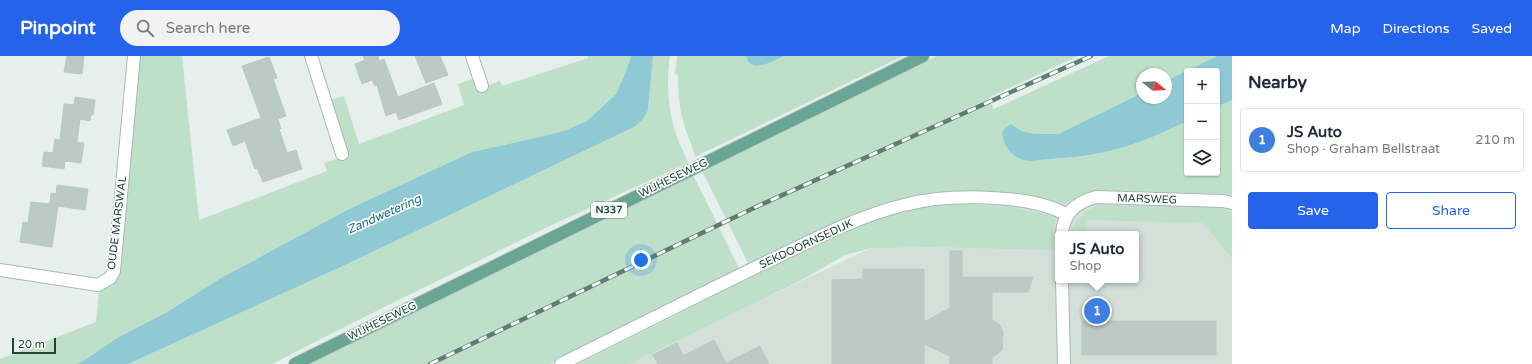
<!DOCTYPE html>
<html lang="en">
<head>
<meta charset="utf-8">
<style>
	:root { --surface:#fff; --page:#f2f2f3; --text:#1f2937; --muted:#747a83; --line:#e0e1e3; --accent:#2563eb }
	body { margin:0; font-family:"Varela Round",sans-serif; background:var(--page); color:var(--text) }
	.controls { position:absolute; right:12px; top:12px; display:grid; overflow:hidden; border-radius:4px; box-shadow:0 1px 3px #0004 }
	.controls button { width:36px; height:36px; display:grid; place-items:center; padding:0; border:0; border-bottom:1px solid var(--line); background:var(--surface); color:var(--text); font:20px sans-serif }
	.compass { position:absolute; left:1136px; top:12px; width:36px; height:36px; border-radius:50%; background:var(--surface); box-shadow:0 1px 3px #0004; rotate:108deg }
	.scale { position:absolute; left:12px; bottom:10px; width:44px; box-sizing:border-box; padding-left:4px; border:2px solid #24423a; border-top:0; font-size:11px; line-height:14px; white-space:nowrap; color:#24423a; -webkit-text-stroke:3px #f7fbf9; paint-order:stroke }
	.you { position:absolute; left:641px; top:204px; width:14px; height:14px; margin:-10px; border:3px solid #fff; border-radius:50%; background:#1a73e8; box-shadow:0 0 0 6px #1a73e833 }
	.badge { display:grid; place-items:center; width:26px; height:26px; border-radius:50%; background:var(--accent); color:#fff; font-size:13px; font-weight:700 }
	.pin { position:absolute; translate:-50% -50%; border:2px solid #fff; box-shadow:0 1px 4px #0006 }
	.popup { position:absolute; left:1055px; top:175px; width:84px; height:52px; box-sizing:border-box; display:grid; place-content:center; border-radius:4px; background:var(--surface); filter:drop-shadow(0 1px 3px #0005); font-size:13px; white-space:nowrap; color:var(--muted) }
	.popup b { font-size:15px; color:var(--text) }
	.popup::after { content:''; position:absolute; left:50%; top:100%; margin-left:-8px; border:8px solid transparent; border-top-color:var(--surface) }
	.list { margin:0; padding:0; list-style:none }
	h2 { display:flex; justify-content:space-between; align-items:center; height:52px; margin:0; padding:0 16px; font-size:17px }
	h2 small { font-size:13px; font-weight:400; color:var(--muted) }
	.list li { display:grid; grid-template-columns:26px 1fr auto; gap:12px; align-items:center; box-sizing:border-box; height:64px; margin:0 8px 8px; padding:0 8px; border:1px solid var(--line); border-radius:4px }
	.list b { display:block; font-size:15px; white-space:nowrap }
	.list p { margin:0; font-size:13px; white-space:nowrap; color:var(--muted) }
	.list em { font-size:13px; font-style:normal; color:var(--muted) }
	.actions { display:flex; gap:8px; padding:12px 16px }
	.actions a { flex:1; padding:9px 0; border:1px solid var(--accent); border-radius:4px; text-align:center; font-size:14px; color:var(--accent) }
	.actions .main { background:var(--accent); color:#fff }
	.icon { flex:none; width:22px; height:22px; fill:none; stroke:currentColor; stroke-width:2; stroke-linecap:round; stroke-linejoin:round }
	.map { position:relative; flex:none; width:1232px; height:308px; overflow:hidden }
	header { display:flex; align-items:center; gap:24px; box-sizing:border-box; height:56px; padding:0 20px; background:var(--accent); color:#fff }
	header strong { font-size:19px }
	nav { display:flex; gap:22px; margin-inline-start:auto; font-size:14px }
	.search { width:280px; height:36px; background:var(--page); display:flex; align-items:center; gap:10px; box-sizing:border-box; padding:0 14px; border-radius:22px; color:var(--muted); font-size:15px }
	main { display:flex }
	aside { flex:1; background:var(--surface) }
	.map>svg:first-child { display:block }
	.built { fill:#d4dfda; fill-rule:evenodd }
	.green { fill:#bfe0c8 }
	.water { fill:#8ec9d4 }
	.building { fill:#bbcac4; stroke:#b8c9c2 }
	.lines { fill:none; stroke-linecap:round; stroke-linejoin:round }
	.street-casing { stroke:#a8b8b2; stroke-width:14 }
	.primary-casing { stroke:#c2cac8; stroke-width:14 }
	.street { stroke:#fff; stroke-width:12 }
	.primary { stroke:#6aa596; stroke-width:12 }
	.rail-casing { stroke:#5f7d75; stroke-width:4.5 }
	.rail { stroke:#f7fbf9; stroke-width:3; stroke-dasharray:9; stroke-linecap:butt }
	.labels { text-anchor:middle; dominant-baseline:central; stroke-width:3.5; stroke-linejoin:round; paint-order:stroke }
	.shield { fill:#f7fbf9; stroke:#637a73; stroke-width:1 }
	.shield-label { font-size:10px; font-weight:bold; fill:#24423a }
	.street-label { font-size:11px; fill:#24423a; stroke:#f7fbf9 }
	.water-label { font-size:12px; font-style:italic; fill:#1c6f80; stroke:#f7fbf9 }
</style>
</head>
<body>
<header>
<strong>Pinpoint</strong>
<div class="search"><svg class="icon" aria-label="search" viewBox="0 0 24 24"><circle cx="10" cy="10" r="6"/><path d="M15 15l6 6"/></svg>Search here</div>
<nav><a>Map</a><a>Directions</a><a>Saved</a></nav>
</header>
<main>
<div class="map">
<svg width="1232" height="308" viewBox="0 0 1232 308">
	<rect width="100%" height="100%" fill="#e6efeb"/>
	<path class="built" d="M1232,62v246h-605l244,-116 174,-61 142,-14h30zM1058,178h78v46h-78z"/>
	<g class="green">
		<path d="M140,0h42l17,164 128,-49 -3,-8 19,-6 5,-6 -18,-51 14,-4 15,48 105,-39 -6,-21 17,-6 3,11 22,-8 2,5 86,-28v-2h43l-6,18 -9,20 -29,27 -21,9 -22,6 -72,16 -123,57 -128,69 -54,34 -50,26 -34,23 -6,3h-77v-5l96,-37 3,-32c13,-2 18,-9 21,-21z"/>
		<path d="M653,0h17c-4,28 -2,54 7,81 3,9 8,16 11,26l-134,61 -182,89 -100,51h-144l215,-98 291,-139 14,-17z"/>
		<path d="M677,0h69l1,3 17,5 20,-8h119l-208,101c-2,-11 -8,-21 -11,-33 -5,-16 -6,-33 -6,-49l-3,-1z"/>
		<path d="M937,0h141l-90,42 6,11 115,-53h108l-51,25v-7h-24v19l-84,41h-22l-15,-3 11,30c22,-3 45,-3 68,-8 31,-6 59,-18 87,-32v52h30v-66l15,-7v94l-133,-4 -9,2 -13,5 -17,9 -57,-10 -133,18 -122,49 -46,-92z"/>
		<polygon points="693,119 739,212 550,308 305,308"/>
		<polygon points="968,148 1006,150 1056,160 1052,194 931,191 871,192 845,199 800,225 629,308 577,308 670,262 753,218 866,164 928,149"/>
		<path d="M1101,149l120,2 11,5v46l-29,-35 -116,-3 -2,13h-15c7,-15 15,-23 31,-28z"/>
	</g>
	<g class="water">
		<polygon points="631,0 653,0 648,54 643,63 634,71 343,210 128,308 77,308 83,305 117,282 167,256 221,222 349,153 472,96 544,80 566,74 587,65 616,38 625,18"/>
		<path d="M746,0h38c-11,5 -34,19 -38,0z"/>
		<path d="M1217,0h15v44l-15,7v-36h-30v50c-28,14 -56,26 -87,32 -23,5 -46,5 -68,8 -17,0 -28,-12 -30,-28l3,-5 6,-4 10,7 15,3h22l84,-41v5h24v-17z"/>
	</g>
	<g class="building">
		<polygon points="67,0 84,0 82,18 64,16"/>
		<polygon points="363,0 378,0 379,5 384,3 398,41 434,27 442,48 399,64 396,56 386,60 377,29 375,30 372,24 362,28 355,8 365,4"/>
		<polygon points="415,0 440,0 448,19 426,27"/>
		<polygon points="269,1 277,22 273,23 286,60 278,63 281,73 279,73 287,97 296,94 302,113 263,126 257,112 255,113 245,85 233,90 227,74 261,62 242,10"/>
		<polygon points="75,41 95,44 93,59 91,59 90,65 80,63 77,86 84,87 81,107 65,105 64,113 42,110 44,96 53,97 55,83 60,84 64,48 74,49"/>
		<polygon points="57,129 88,133 85,154 58,150 52,191 20,186 23,166 28,167 31,146 50,148 51,137 56,138"/>
		<polygon points="950,195 962,195 962,221 1033,221 1028,236 992,236 992,264 999,268 1003,276 1002,294 992,302 992,308 950,308 950,300 924,288 924,308 832,308 832,224 863,223 863,213 924,213 924,266 950,252"/>
		<polygon points="1086,251 1108,251 1108,265 1216,265 1216,299 1082,299 1082,265 1086,265"/>
		<polygon points="714,284 726,307 760,290 769,308 658,308 653,299 677,287 683,300"/>
	</g>
	<g class="lines">
		<defs>
			<g id="street">
				<polyline points="311,0 342,98"/>
				<polyline points="472,0 482,30"/>
				<path d="M1062,178c1,-21 15,-32 34,-37l127,4 9,2"/>
				<polyline points="0,214 98,229 110,222 114,215 134,0"/>
				<polyline points="1062,224 1064,308"/>
				<path d="M561,308c71,-35 141,-71 212,-105 42,-20 85,-43 131,-54 41,-11 126,-12 163,10"/>
			</g>
			<polyline id="primary" points="295,308 923,0"/>
		</defs>
		<use href="#street" class="street-casing"/>
		<use href="#primary" class="primary-casing"/>
		<use href="#street" class="street"/>
		<use href="#primary" class="primary"/>
		<defs>
			<polyline id="rail" points="430,308 758,150 1091,0"/>
		</defs>
		<use href="#rail" class="rail-casing"/>
		<use href="#rail" class="rail"/>
	</g>
	<g class="labels">
		<rect class="shield" x="591" y="146" width="36" height="16" rx="3"/>
		<g class="shield-label">
			<text x="609" y="154">N337</text>
		</g>
		<g class="street-label">
			<text transform="translate(673 122) rotate(-26)">WIJHESEWEG</text>
			<text transform="translate(1147 143) rotate(2)">MARSWEG</text>
			<text transform="translate(117 167) rotate(-83)">OUDE MARSWAL</text>
			<text transform="translate(806 188) rotate(-25)">SEKDOORNSEDIJK</text>
			<text transform="translate(382 265) rotate(-26)">WIJHESEWEG</text>
		</g>
		<g class="water-label">
			<text transform="translate(384 158) rotate(-24)">Zandwetering</text>
		</g>
	</g>
</svg>
<div class="controls">
<button>+</button>
<button>−</button>
<button><svg class="icon" aria-label="layers" viewBox="0 0 24 24"><path d="M12 4l9 5-9 5-9-5zM3 14l9 5 9-5"/></svg></button>
</div>
<svg class="compass" viewBox="-18 -18 36 36"><path d="M0-13l5 13h-10z" fill="#e53935"/><path d="M0 13l5-13h-10z" fill="#747a83"/></svg>
<div class="scale">20 m</div>
<div class="you"></div>
<div class="pin badge" style="left:1097px;top:255px;background:#3f7fe0">1</div>
<div class="popup"><b>JS Auto</b>Shop</div>
</div>
<aside>
<h2>Nearby<small></small></h2>
<ul class="list">
<li><span class="badge" style="background:#3f7fe0">1</span><div><b>JS Auto</b><p>Shop · Graham Bellstraat</p></div><em>210 m</em></li>
</ul>
<div class="actions"><a class="main">Save</a><a>Share</a></div>
</aside>
</main>
</body>
</html>
